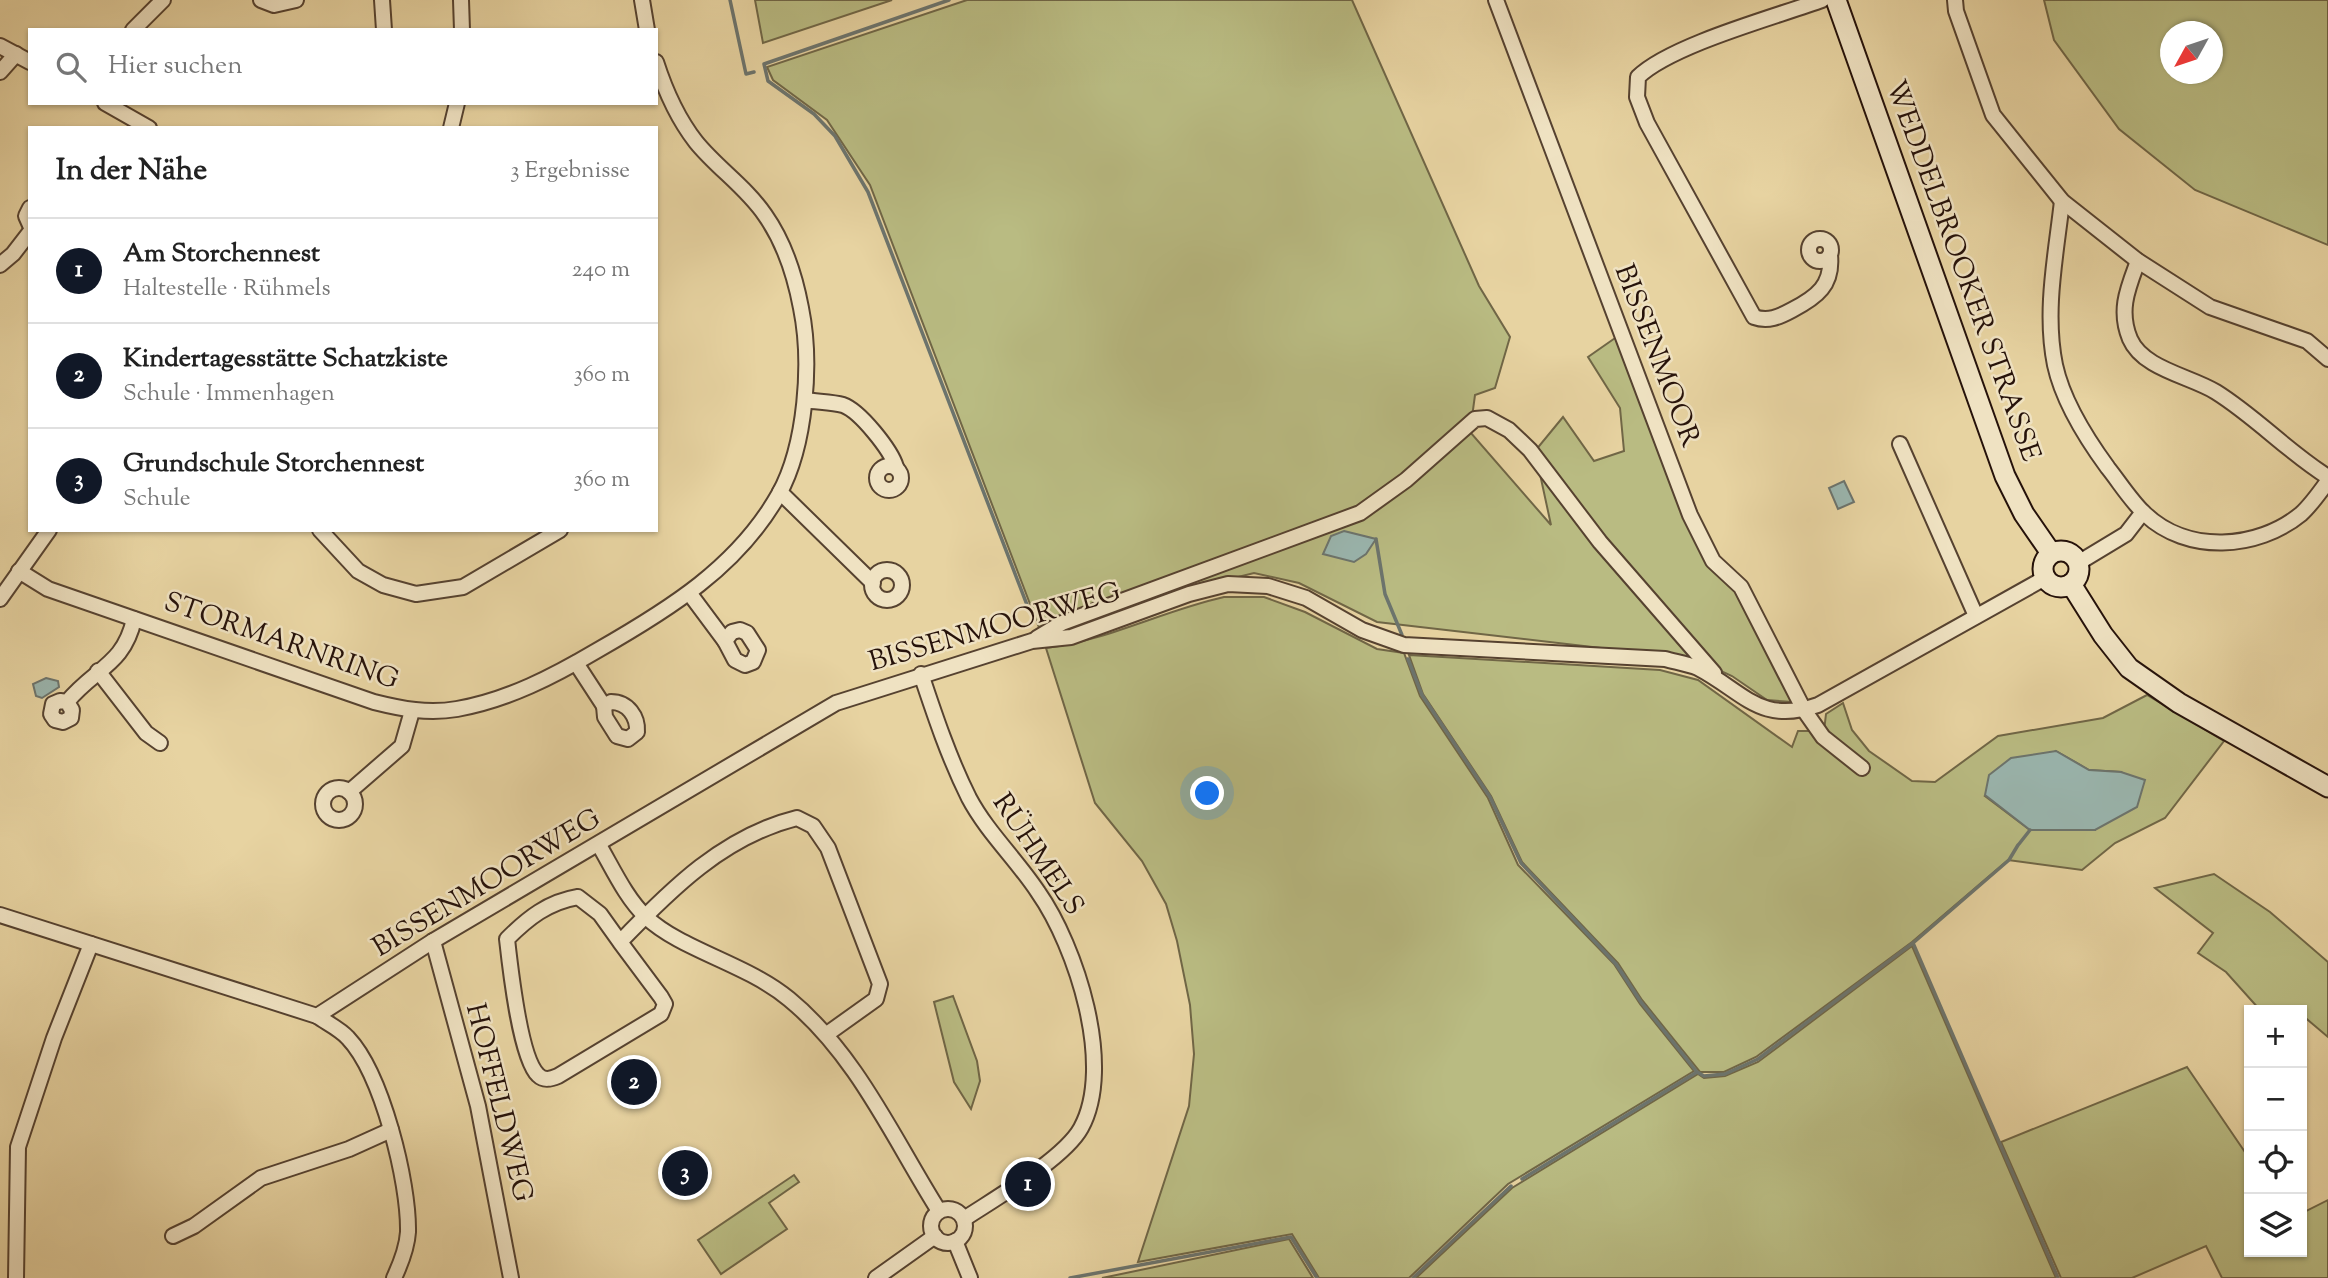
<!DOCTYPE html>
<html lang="de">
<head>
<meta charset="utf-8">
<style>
	:root { --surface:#fff; --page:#f6f6f6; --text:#222; --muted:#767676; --line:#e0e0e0; --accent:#111827 }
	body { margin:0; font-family:"Sorts Mill Goudy",serif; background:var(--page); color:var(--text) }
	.controls { position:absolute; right:21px; bottom:21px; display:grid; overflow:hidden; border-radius:0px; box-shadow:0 2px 5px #0004 }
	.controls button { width:63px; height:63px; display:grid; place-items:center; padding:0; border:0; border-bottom:2px solid var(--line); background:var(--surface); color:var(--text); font:35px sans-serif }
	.compass { position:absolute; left:2160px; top:21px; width:63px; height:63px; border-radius:50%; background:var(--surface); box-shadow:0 2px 5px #0004; rotate:230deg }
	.you { position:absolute; left:1208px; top:794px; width:24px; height:24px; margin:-18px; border:5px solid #fff; border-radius:50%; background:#1a73e8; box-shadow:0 0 0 10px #1a73e833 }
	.badge { display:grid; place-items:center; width:46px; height:46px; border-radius:50%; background:var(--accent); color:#fff; font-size:23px; font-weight:700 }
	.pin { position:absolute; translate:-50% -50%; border:4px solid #fff; box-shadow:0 2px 7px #0006 }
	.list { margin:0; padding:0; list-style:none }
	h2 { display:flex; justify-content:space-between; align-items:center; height:91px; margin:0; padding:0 28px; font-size:30px }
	h2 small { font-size:23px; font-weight:400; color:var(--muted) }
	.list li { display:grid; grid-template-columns:46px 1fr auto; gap:21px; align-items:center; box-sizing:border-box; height:105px; padding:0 28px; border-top:2px solid var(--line) }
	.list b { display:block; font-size:26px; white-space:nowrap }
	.list p { margin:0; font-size:23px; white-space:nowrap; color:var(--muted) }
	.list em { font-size:23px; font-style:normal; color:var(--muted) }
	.icon { flex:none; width:38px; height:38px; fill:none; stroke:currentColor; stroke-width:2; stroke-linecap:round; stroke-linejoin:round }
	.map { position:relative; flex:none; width:2328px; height:1278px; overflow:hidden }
	.search { position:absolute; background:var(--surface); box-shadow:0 2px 5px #0004; left:28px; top:28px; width:630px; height:77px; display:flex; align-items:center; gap:18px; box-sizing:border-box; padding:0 24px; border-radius:0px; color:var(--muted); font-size:26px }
	.panel { position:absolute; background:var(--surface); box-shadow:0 2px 5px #0004; left:28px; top:126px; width:630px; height:406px; border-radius:0px }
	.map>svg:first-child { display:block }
	.green { fill:#b9bb82; stroke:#706646; stroke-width:2; fill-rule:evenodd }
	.water { fill:#9ab6af; stroke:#6c746d; stroke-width:2 }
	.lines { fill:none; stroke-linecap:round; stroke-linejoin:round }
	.stream { stroke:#6c746d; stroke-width:3.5 }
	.street-casing { stroke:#564230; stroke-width:18 }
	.secondary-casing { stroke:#26120a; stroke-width:23 }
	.street { stroke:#efe2c2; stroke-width:14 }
	.secondary { stroke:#efe2c2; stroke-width:19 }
	.labels { text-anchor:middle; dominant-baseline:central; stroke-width:5; stroke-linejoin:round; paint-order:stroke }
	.street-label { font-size:28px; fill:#26120a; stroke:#efe2c2 }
</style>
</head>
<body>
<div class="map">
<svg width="2328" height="1278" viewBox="0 0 2328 1278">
	<rect width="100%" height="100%" fill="#e7d3a1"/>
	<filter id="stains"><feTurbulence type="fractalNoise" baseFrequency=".00286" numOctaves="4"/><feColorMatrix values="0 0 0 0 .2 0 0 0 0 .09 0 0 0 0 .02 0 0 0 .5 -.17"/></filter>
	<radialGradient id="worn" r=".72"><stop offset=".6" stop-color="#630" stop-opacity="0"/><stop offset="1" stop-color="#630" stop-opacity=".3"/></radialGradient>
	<g class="green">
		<polygon points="755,0 892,0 763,43"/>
		<polygon points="967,0 1352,0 1479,286 1510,337 1495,388 1475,395 1470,432 1551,525 1535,451 1563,417 1594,461 1624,451 1620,408 1588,357 1618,336 1688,518 1738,588 1792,702 1767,700 1732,676 1695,659 1377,622 1299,583 1254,573 1165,595 1074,633 1043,638 870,185 827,120 773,80 767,67"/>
		<path d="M2044,0h284v245l-133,-55 -76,-61 -65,-89zM2170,32h42v42h-42z"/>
		<path d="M1224,597h40l41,15 72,37 27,4 16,43 68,102 30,67 96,99 26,40 54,67 -186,113 -99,94h-90l-27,-44 -154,28 51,-156 5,-52 -4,-49 -13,-64 -11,-37 -24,-43 -47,-58 -49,-155c63,-8 116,-37 178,-51z"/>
		<path d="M1409,655l251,15 38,10 94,67 6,-16h26l2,-17 17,-11 9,27 17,21 43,30 23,1 63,-46 105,-18 44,-23 77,46 -59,77 -50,25 -33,27 -74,-10 -96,82 -156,115 -32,15h-24l-58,-72 -24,-37 -96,-101 -31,-66 -68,-102zM2056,751l33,19 32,2 -26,58h-65l-45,-34z"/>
		<polygon points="2214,874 2270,912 2328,962 2328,1037 2302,1015 2302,1010 2260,1010 2226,972 2198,953 2213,933 2155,888"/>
		<polygon points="1912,946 2056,1278 1416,1278 1512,1188 1698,1074 1704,1078 1725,1076 1758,1062"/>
		<polygon points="953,996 977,1061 980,1081 971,1109 954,1082 934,1002"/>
		<polygon points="2187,1067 2249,1158 2249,1252 2302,1252 2302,1213 2328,1200 2328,1278 2222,1278 2206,1246 2132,1278 2061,1278 2001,1142"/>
		<polygon points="794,1175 799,1182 769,1203 787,1229 721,1274 698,1240"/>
		<polygon points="1289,1239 1313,1278 1102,1278"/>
	</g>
	<g class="water">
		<polygon points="1844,481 1854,502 1838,509 1829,488"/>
		<polygon points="1344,531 1376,539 1366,554 1354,562 1323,554 1331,536"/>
		<polygon points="46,678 58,681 59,687 42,698 36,696 33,684"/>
		<polygon points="2056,751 2089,770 2121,772 2145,780 2137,807 2095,830 2030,830 1985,795 1989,775 2011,758"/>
	</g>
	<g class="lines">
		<g class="stream">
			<polyline points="730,0 746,74 754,72"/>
			<polyline points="949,0 764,64 768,81 814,114 835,136 868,192 1029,610"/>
			<polyline points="1376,539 1385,594 1402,635"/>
			<polyline points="1408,659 1422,695 1490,797 1521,863 1616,964 1641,1002 1697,1072 1522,1179"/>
			<polyline points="2019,844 2030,830"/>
			<polyline points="2018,845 2009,860 1913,943 2058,1278"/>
			<polyline points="1697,1072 1704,1076 1725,1074 1758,1059 1913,943"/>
			<polyline points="1070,1278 1291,1237 1317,1278"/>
			<polyline points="1413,1278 1511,1186"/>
		</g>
		<defs>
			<g id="street">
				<polyline points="261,0 274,5 296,0"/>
				<polyline points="382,0 384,30"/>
				<polyline points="461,0 462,30"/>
				<polyline points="642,0 647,30"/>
				<polyline points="1496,0 1690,515 1713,561 1741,587 1804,710 1823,737 1862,768"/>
				<path d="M1822,0c-47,17 -151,45 -184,77l-1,20 10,26 107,194c14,5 25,0 38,-7 25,-13 41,-25 38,-55"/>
				<polyline points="1955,0 1956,11 1993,115 2062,201 2138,261 2210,307 2307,341 2328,359"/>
				<polyline points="133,30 163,0"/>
				<polyline points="0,46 30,62"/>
				<polyline points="0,72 16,54"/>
				<polyline points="105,103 149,128"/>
				<polyline points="451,128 457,103"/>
				<path d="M2062,201c-6,54 -18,110 -7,164 8,37 31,73 53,103 12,15 23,33 37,46 42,40 112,36 156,0 10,-9 19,-22 27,-33"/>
				<polyline points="30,208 26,216 30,225"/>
				<circle cx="1820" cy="250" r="11"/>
				<path d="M2138,261c-10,27 -20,49 -8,78 13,30 60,37 86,53 40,25 72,60 112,85"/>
				<polyline points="0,265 13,254 30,232"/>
				<path d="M805,400c12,2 27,2 38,5 17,6 48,45 53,62"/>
				<polyline points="1900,444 1976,616"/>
				<circle cx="889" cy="478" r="12"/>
				<polyline points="780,492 873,583"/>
				<polyline points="320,530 358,571 383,585 416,594 463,587 560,530"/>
				<polyline points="2078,563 2126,534 2143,512"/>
				<circle cx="887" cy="585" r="15"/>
				<path d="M19,571l29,18 326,113c28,7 54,12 83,7 51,-9 97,-33 141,-59 70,-40 140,-83 181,-156 27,-49 33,-132 22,-186 -6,-32 -17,-66 -36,-93 -19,-28 -48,-47 -69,-73 -18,-23 -31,-52 -40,-80"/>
				<polyline points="690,594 725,641"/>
				<polyline points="0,599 49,530"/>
				<polygon points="740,630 747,633 758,650 753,662 745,665 735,660 725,641 732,632"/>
				<polyline points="1037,638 1062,623 1360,513 1406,480 1475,419 1487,418 1509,430 1530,450 1600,542 1714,673"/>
				<polyline points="576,663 604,706"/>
				<polyline points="98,671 146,733 160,743"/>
				<path d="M921,674c14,42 28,84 48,124 18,34 48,62 69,94 38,54 77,174 43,236 -17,31 -87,71 -117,91"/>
				<path d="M67,702l5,8 -1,8 -8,4 -8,-2 -4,-6 2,-10 7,-3 7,1c28,-34 57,-37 67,-83"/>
				<path d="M611,702c17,0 27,15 26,30l-9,7 -11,-3 -12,-19 -1,-11z"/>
				<circle cx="339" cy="804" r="16"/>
				<polyline points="349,792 402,746 412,711"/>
				<path d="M599,845c14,24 27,53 47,72 35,33 101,47 143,82 68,56 104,139 150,212"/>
				<path d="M0,915l317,101 116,-75 403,-238 196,-62 39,-4 118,-43 39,-10 40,2 38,12 56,32 42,15 261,14c11,3 23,5 33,9 46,24 62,57 120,37l227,-127"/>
				<polyline points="433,941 478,1106 511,1278"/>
				<path d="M620,942l-20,-28 -22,-17c-30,5 -50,21 -71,42 3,27 13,119 31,136 6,6 13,4 20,1l103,-62 4,-10 -4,-7 -41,-55c51,-53 104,-106 177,-124l16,8 15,22 52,136 -4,15 -49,35"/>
				<path d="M317,1016c10,7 23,13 31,22 34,36 61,144 60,194 -1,16 -7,31 -14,46"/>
				<circle cx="948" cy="1226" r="17"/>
				<polyline points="173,1236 194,1226 261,1178 349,1149 391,1130"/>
				<polyline points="955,1241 970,1278"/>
				<polyline points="16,1278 18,1147 54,1038 91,944"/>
				<polyline points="876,1278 935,1236"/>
			</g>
			<g id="secondary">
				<polyline points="1836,0 2005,476 2024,514 2051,553"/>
				<circle cx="2061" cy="569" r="18"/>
				<polyline points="2071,584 2103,635 2129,668 2179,703 2328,787"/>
			</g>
		</defs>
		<use href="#street" class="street-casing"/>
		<use href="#secondary" class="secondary-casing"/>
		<use href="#street" class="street"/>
		<use href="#secondary" class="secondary"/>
	</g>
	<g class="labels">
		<g class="street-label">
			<text transform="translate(1962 271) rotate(70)">WEDDELBROOKER STRASSE</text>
			<text transform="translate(1656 356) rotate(69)">BISSENMOOR</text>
			<text transform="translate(995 628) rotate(-16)">BISSENMOORWEG</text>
			<text transform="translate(281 642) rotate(19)">STORMARNRING</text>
			<text transform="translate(1037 855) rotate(56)">RÜHMELS</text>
			<text transform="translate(487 884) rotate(-31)">BISSENMOORWEG</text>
			<text transform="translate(498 1103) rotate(76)">HOFFELDWEG</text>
		</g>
	</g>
	<rect width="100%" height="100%" filter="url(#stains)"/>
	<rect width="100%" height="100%" fill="url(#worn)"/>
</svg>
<div class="controls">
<button>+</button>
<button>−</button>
<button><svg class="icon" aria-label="locate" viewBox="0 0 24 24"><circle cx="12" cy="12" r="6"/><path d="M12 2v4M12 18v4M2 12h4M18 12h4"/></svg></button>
<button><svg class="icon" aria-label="layers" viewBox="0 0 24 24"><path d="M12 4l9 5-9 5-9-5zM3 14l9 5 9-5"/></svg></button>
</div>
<svg class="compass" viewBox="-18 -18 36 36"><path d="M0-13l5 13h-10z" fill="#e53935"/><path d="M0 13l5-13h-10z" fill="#767676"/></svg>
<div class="you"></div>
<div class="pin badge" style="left:1028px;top:1184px">1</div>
<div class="pin badge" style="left:634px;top:1082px">2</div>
<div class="pin badge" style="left:685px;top:1173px">3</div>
<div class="search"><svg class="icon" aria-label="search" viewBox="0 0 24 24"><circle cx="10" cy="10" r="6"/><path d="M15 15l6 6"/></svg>Hier suchen</div>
<section class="panel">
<h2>In der Nähe<small>3 Ergebnisse</small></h2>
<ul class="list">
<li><span class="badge">1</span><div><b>Am Storchennest</b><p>Haltestelle · Rühmels</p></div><em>240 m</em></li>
<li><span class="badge">2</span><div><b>Kindertagesstätte Schatzkiste</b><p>Schule · Immenhagen</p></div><em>360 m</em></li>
<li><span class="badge">3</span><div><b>Grundschule Storchennest</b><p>Schule</p></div><em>360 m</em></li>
</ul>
</section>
</div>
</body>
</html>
